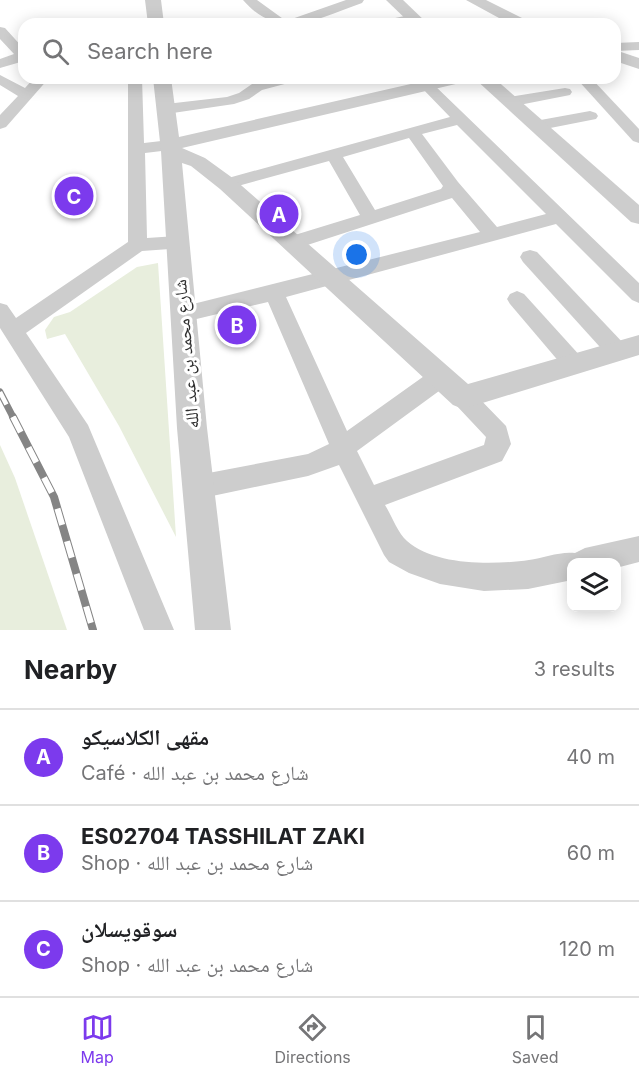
<!DOCTYPE html>
<html lang="en">
<head>
<meta charset="utf-8">
<style>
	:root { --surface:#fff; --page:#f6f6f6; --text:#202124; --muted:#757577; --line:#e0e0e0; --accent:#7c3aed }
	body { margin:0; font-family:Inter,"Noto Naskh Arabic",sans-serif; background:var(--page); color:var(--text) }
	.controls { position:absolute; right:18px; bottom:18px; display:grid; overflow:hidden; border-radius:12px; box-shadow:0 3px 15px #0003 }
	.controls button { width:54px; height:54px; display:grid; place-items:center; padding:0; border:0; border-bottom:2px solid var(--line); background:var(--surface); color:var(--text); font:30px sans-serif }
	.you { position:absolute; left:357px; top:255px; width:21px; height:21px; margin:-15px; border:4px solid #fff; border-radius:50%; background:#1a73e8; box-shadow:0 0 0 9px #1a73e833 }
	.badge { display:grid; place-items:center; width:39px; height:39px; border-radius:50%; background:var(--accent); color:#fff; font-size:20px; font-weight:700 }
	.pin { position:absolute; translate:-50% -50%; border:3px solid #fff; box-shadow:0 2px 6px #0006 }
	.list { margin:0; padding:0; list-style:none }
	h2 { display:flex; justify-content:space-between; align-items:center; height:78px; margin:0; padding:0 24px; font-size:26px }
	h2 small { font-size:20px; font-weight:400; color:var(--muted) }
	.list li { display:grid; grid-template-columns:39px 1fr auto; gap:18px; align-items:center; box-sizing:border-box; height:96px; padding:0 24px; border-top:2px solid var(--line) }
	.list b { display:block; font-size:22px; white-space:nowrap }
	.list p { margin:0; font-size:20px; white-space:nowrap; color:var(--muted) }
	.list em { font-size:20px; font-style:normal; color:var(--muted) }
	.icon { flex:none; width:33px; height:33px; fill:none; stroke:currentColor; stroke-width:2; stroke-linecap:round; stroke-linejoin:round }
	.map { position:relative; flex:none; width:639px; height:630px; overflow:hidden }
	.search { position:absolute; background:var(--surface); box-shadow:0 3px 15px #0003; left:18px; right:18px; top:18px; height:66px; display:flex; align-items:center; gap:15px; box-sizing:border-box; padding:0 21px; border-radius:18px; color:var(--muted); font-size:22px }
	.sheet { height:366px; background:var(--surface) }
	nav { display:flex; justify-content:space-around; align-items:center; box-sizing:border-box; height:84px; border-top:2px solid var(--line); background:var(--surface); font-size:16px; color:var(--muted) }
	nav a { display:grid; justify-items:center; gap:3px }
	nav .on { color:var(--accent) }
	.map>svg:first-child { display:block }
	.green { fill:#e8eedd }
	.lines { fill:none; stroke-linecap:round; stroke-linejoin:round }
	.minor { fill:#cdcdcd; fill-rule:evenodd }
	.tertiary { fill:#cdcdcd; fill-rule:evenodd }
	.rail-far1-casing { stroke:#858585; stroke-width:7 }
	.rail-casing { stroke:#858585; stroke-width:8 }
	.rail-far1 { stroke:#fff; stroke-width:4.5; stroke-dasharray:14; stroke-linecap:butt }
	.rail { stroke:#fff; stroke-width:6; stroke-dasharray:17; stroke-linecap:butt }
	.labels { text-anchor:middle; dominant-baseline:central; stroke-width:6; stroke-linejoin:round; paint-order:stroke }
	.street-label { font-size:18px; fill:#303030; stroke:#fff }
</style>
</head>
<body>
<div class="map">
<svg width="639" height="630" viewBox="0 0 639 630">
	<rect width="100%" height="100%" fill="#fff"/>
	<g class="green">
		<polygon points="158,263 176,537 119,426 65,334 47,339 45,330 54,317 70,312 137,267"/>
		<polygon points="0,445 15,478 67,630 0,630"/>
	</g>
	<g class="lines">
		<g class="minor">
			<path d="M243,0h14l29,21 60,-21h18l-2,3c-44,15 -82,40 -119,-3z"/>
			<polygon points="414,14 420,18 419,21 404,24 379,24 381,21"/>
			<polygon points="0,27 5,28 24,49 24,61 0,68 0,59 14,54 0,39"/>
			<polygon points="639,42 639,50 615,51 615,43"/>
			<polygon points="0,75 25,88 34,78 49,78 6,127 0,129 0,115 18,96 0,85"/>
			<polygon points="128,78 142,78 144,143 170,140 178,145 170,150 145,153 147,238 177,236 184,238 187,243 184,248 142,251 26,333 88,425 174,630 144,630 69,437 0,328 0,303 7,305 16,318 128,242"/>
			<polygon points="274,78 298,78 296,81 262,90 249,99 234,104 166,114 158,109 166,104 227,97 239,93 252,84"/>
			<polygon points="576,78 591,78 639,129 639,143 633,141"/>
			<path d="M427,82l5,1 207,200v20l-7,-3 -76,-76 -270,73 61,134 87,-62 8,-2 8,2 3,7 -3,7 -93,68 17,34 110,-40 2,-8 -31,-33 -4,-7 4,-7 8,-3 8,3 35,36 5,18 -9,17 -117,44c7,11 12,27 22,36 28,25 87,24 122,19 14,-2 32,-9 46,-7l10,-5 54,-12v26l-23,6v-6h-44v18l-44,9 -44,2 -44,-7 -31,-11 -20,-11 -5,-7 -45,-90 -31,11 -110,23 -9,-4 -4,-8 4,-8 9,-4 110,-21 21,-10 -61,-142 -84,20 -7,-2 -3,-6 3,-6 303,-76 -28,-34 -160,52 -7,-2 -3,-5 3,-5 75,-23 -31,-54 -102,28 -6,-1 -3,-4 3,-4 229,-63 -30,-31zM457,125l89,89 -49,13 -39,-45 -36,-48zM409,138l34,48 -2,3 -66,21 -32,-53z"/>
			<polygon points="565,88 570,89 572,92 570,95 509,107 501,102 509,97"/>
			<polygon points="590,111 596,113 598,116 596,119 535,131 527,126 535,121"/>
			<polygon points="530,250 537,252 625,345 628,351 625,357 617,360 609,357 523,262 520,257 523,252"/>
			<polygon points="517,291 524,294 582,358 585,364 582,370 574,373 566,370 510,304 507,299 510,294"/>
		</g>
		<g class="tertiary">
			<polygon points="145,0 161,0 164,24 148,24"/>
			<polygon points="386,0 403,0 428,24 411,24"/>
			<polygon points="466,0 486,0 528,21 530,24 510,24"/>
			<polygon points="615,50 639,58 639,69 615,61"/>
			<polygon points="153,78 171,78 179,137 437,78 469,78 466,82 460,83 182,148 205,158 234,179 468,384 639,335 639,355 463,409 453,405 220,189 191,166 182,163 207,428 231,630 195,630 177,428 161,151"/>
			<polygon points="474,78 494,78 639,205 639,224 631,222"/>
		</g>
		<defs>
			<polyline id="rail-far1" points="0,392 14,419"/>
			<polyline id="rail" points="13,417 54,497 93,630"/>
		</defs>
		<use href="#rail-far1" class="rail-far1-casing"/>
		<use href="#rail" class="rail-casing"/>
		<use href="#rail-far1" class="rail-far1"/>
		<use href="#rail" class="rail"/>
	</g>
	<g class="labels">
		<g class="street-label">
			<text transform="translate(186 354) rotate(-95)">شارع محمد بن عبد الله</text>
		</g>
	</g>
</svg>
<div class="controls">
<button><svg class="icon" aria-label="layers" viewBox="0 0 24 24"><path d="M12 4l9 5-9 5-9-5zM3 14l9 5 9-5"/></svg></button>
</div>
<div class="you"></div>
<div class="pin badge" style="left:279px;top:214px">A</div>
<div class="pin badge" style="left:237px;top:325px">B</div>
<div class="pin badge" style="left:74px;top:196px">C</div>
<div class="search"><svg class="icon" aria-label="search" viewBox="0 0 24 24"><circle cx="10" cy="10" r="6"/><path d="M15 15l6 6"/></svg>Search here</div>
</div>
<section class="sheet">
<h2>Nearby<small>3 results</small></h2>
<ul class="list">
<li><span class="badge">A</span><div><b>مقهى الكلاسيكو</b><p>Café · شارع محمد بن عبد الله</p></div><em>40 m</em></li>
<li><span class="badge">B</span><div><b>ES02704 TASSHILAT ZAKI</b><p>Shop · شارع محمد بن عبد الله</p></div><em>60 m</em></li>
<li><span class="badge">C</span><div><b>سوقويسلان</b><p>Shop · شارع محمد بن عبد الله</p></div><em>120 m</em></li>
</ul>
</section>
<nav>
<a class="on"><svg class="icon" aria-label="map" viewBox="0 0 24 24"><path d="M3 6l6-2 6 2 6-2v14l-6 2-6-2-6 2zM9 4v14M15 6v14"/></svg>Map</a>
<a><svg class="icon" aria-label="directions" viewBox="0 0 24 24"><path d="M12 3l9 9-9 9-9-9zM9 14v-3h6M13 9l2 2-2 2"/></svg>Directions</a>
<a><svg class="icon" aria-label="saved" viewBox="0 0 24 24"><path d="M7 4h10v16l-5-4-5 4z"/></svg>Saved</a>
</nav>
</body>
</html>
